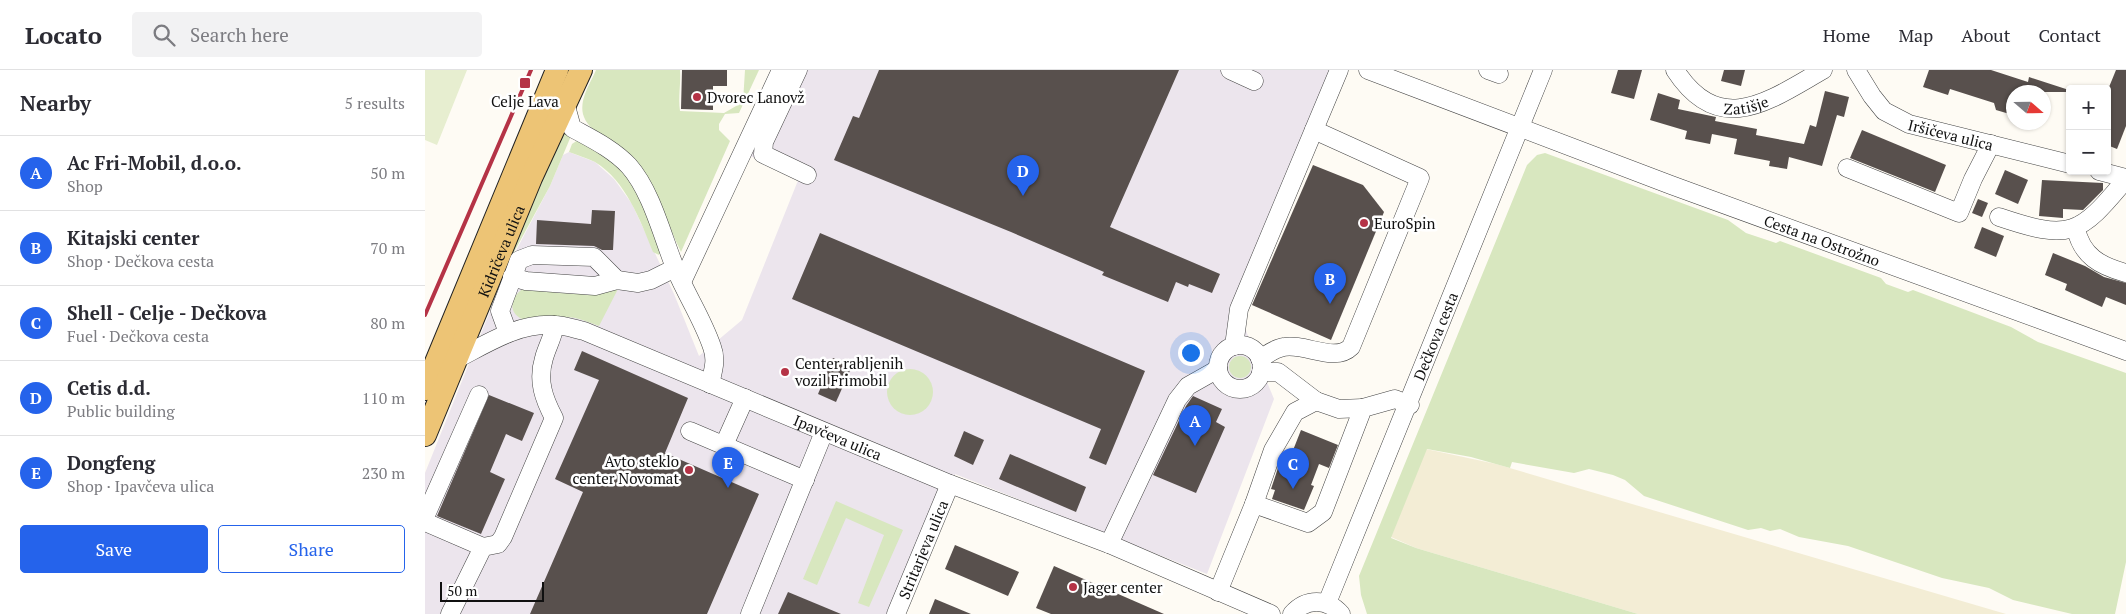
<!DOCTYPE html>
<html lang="en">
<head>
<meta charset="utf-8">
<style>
	:root { --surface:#fff; --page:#f2f2f3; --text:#2b2b33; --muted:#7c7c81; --line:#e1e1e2; --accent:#2563eb }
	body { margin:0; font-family:"PT Serif",serif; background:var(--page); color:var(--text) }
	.controls { position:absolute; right:15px; top:15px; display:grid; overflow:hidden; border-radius:5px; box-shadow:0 1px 4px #0004 }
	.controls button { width:45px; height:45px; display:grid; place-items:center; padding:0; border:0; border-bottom:1px solid var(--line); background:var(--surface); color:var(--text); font:25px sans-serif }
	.compass { position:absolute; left:1581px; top:15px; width:45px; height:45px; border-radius:50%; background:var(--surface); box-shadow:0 1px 4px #0004; rotate:110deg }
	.scale { position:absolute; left:15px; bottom:12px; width:104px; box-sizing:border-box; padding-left:5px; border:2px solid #101010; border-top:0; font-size:14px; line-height:18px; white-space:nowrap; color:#101010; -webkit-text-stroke:4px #fff; paint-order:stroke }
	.you { position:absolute; left:765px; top:282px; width:18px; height:18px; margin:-12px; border:4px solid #fff; border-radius:50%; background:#1a73e8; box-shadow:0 0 0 8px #1a73e833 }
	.badge { display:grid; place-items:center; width:32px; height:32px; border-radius:50%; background:var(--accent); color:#fff; font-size:16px; font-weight:700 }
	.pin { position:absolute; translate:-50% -41px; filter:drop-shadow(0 1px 2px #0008) }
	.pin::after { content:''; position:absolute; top:26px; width:18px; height:15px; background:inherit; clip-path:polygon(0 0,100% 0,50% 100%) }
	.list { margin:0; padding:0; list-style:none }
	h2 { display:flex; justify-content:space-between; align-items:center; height:65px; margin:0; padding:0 20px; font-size:21px }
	h2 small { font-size:16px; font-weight:400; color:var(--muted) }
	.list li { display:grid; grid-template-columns:32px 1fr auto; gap:15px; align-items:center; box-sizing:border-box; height:75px; padding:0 20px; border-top:1px solid var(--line) }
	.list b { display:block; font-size:19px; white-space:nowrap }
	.list p { margin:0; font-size:16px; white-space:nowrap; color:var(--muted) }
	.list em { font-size:16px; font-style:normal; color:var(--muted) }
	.actions { display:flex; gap:10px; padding:15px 20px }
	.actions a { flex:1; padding:11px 0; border:1px solid var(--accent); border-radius:5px; text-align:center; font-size:18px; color:var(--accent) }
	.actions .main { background:var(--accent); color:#fff }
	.icon { flex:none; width:28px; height:28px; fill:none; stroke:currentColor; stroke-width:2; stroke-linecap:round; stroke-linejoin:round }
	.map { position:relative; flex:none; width:1701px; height:544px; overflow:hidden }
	header { display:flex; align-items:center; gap:30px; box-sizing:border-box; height:70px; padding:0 25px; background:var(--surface); border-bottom:1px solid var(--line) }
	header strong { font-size:24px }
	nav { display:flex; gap:28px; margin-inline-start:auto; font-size:18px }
	.search { width:350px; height:45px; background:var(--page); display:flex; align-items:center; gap:12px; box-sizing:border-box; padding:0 18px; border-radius:5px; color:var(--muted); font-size:19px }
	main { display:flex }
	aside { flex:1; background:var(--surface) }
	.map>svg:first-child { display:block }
	.industrial { fill:#ece5ed }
	.farmland { fill:#f3edd5 }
	.green { fill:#d8e7bf }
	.pitch { fill:#e7eed0 }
	.building { fill:#58504d }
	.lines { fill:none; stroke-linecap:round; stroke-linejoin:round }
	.minor-casing { stroke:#434343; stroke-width:19 }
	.major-casing { stroke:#212121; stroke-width:24 }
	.minor { stroke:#fff; stroke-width:18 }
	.major { stroke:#edc475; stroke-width:22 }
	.rail { stroke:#b53346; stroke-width:4 }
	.poi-dot { fill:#b53346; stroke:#fff; stroke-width:2 }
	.labels { text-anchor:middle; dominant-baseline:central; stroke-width:5; stroke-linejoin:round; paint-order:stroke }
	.poi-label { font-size:15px; fill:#101010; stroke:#fff; text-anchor:start }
	.street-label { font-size:15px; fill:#101010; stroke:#fff }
</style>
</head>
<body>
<header>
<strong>Locato</strong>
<div class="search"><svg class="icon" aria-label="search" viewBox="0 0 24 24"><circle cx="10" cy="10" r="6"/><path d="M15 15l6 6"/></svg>Search here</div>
<nav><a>Home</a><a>Map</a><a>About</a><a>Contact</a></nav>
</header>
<main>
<aside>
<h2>Nearby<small>5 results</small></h2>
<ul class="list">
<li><span class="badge">A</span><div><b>Ac Fri-Mobil, d.o.o.</b><p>Shop</p></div><em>50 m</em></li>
<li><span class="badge">B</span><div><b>Kitajski center</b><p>Shop · Dečkova cesta</p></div><em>70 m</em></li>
<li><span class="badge">C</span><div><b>Shell - Celje - Dečkova</b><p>Fuel · Dečkova cesta</p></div><em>80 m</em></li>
<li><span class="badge">D</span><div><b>Cetis d.d.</b><p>Public building</p></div><em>110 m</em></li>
<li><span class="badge">E</span><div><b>Dongfeng</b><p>Shop · Ipavčeva ulica</p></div><em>230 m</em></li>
</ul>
<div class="actions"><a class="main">Save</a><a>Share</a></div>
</aside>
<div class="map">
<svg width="1701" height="544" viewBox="0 0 1701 544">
	<rect width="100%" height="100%" fill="#fefbf4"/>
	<polygon class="industrial" points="364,0 906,0 810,234 849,329 782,504 530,404 472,544 0,544 0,403 84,194 125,116 138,85 144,82 170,92 189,109 207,134 249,224 274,286 317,250 374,108 325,86"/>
	<polygon class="farmland" points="1001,379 1071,394 1581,544 1213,544 991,478 966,467"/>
	<g class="green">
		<path d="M171,0h84c1,14 -2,27 0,41l44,2 19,-11 2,-32h14l-20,43 -14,1 -6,10v6l11,11 -49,111c-14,-29 -25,-63 -44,-90 -12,-18 -46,-26 -53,-45 -6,-16 6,-33 12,-47z"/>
		<polygon points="140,60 146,66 125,116 82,195 82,188"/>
		<path d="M153,70c10,5 22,10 31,16 27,18 43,65 52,95l-2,4 -6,-3c-13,-32 -27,-71 -58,-90 -8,-4 -18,-7 -26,-10l3,-8z"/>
		<polygon points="1120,83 1303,150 1321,163 1351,173 1355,171 1456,208 1461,214 1483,222 1488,220 1586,257 1613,272 1701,303 1701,492 1690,544 1647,544 1588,530 1564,518 1517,508 1423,476 1374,467 1355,459 1345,461 1336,458 1323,460 1219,426 1200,410 1188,405 1164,399 1149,403 1087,392 1085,398 1046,387 1002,379 966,468 991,478 1213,544 942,544 936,525 934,506 1102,95 1112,85"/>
		<path d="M101,217l32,6 27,1 33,-5 -19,37c-11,-4 -22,-9 -34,-9 -13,-1 -31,8 -43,2 -17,-8 -9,-26 4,-32z"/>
		<circle cx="815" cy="297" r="11"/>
		<circle cx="485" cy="322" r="23"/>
		<polygon points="411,431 478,460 444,537 433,533 459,465 421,448 392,515 378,509"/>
	</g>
	<polygon class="pitch" points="0,0 42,0 12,75 0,70"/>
	<g class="building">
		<polygon points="257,0 302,0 302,16 288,16 288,40 256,39"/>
		<polygon points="454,0 754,0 685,157 795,204 787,223 764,214 763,217 751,212 743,232 677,205 679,202 586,162 409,90 428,46 434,48"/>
		<polygon points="1193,0 1217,0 1209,29 1186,23"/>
		<polygon points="1299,0 1320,0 1316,16 1296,11"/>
		<polygon points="1504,0 1566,0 1603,12 1604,7 1644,20 1644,22 1588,22 1588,45 1571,40 1569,33 1525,19 1523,25 1498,17"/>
		<polygon points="1691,0 1701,0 1701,56 1692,79 1682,75 1682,22"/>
		<polygon points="1400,21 1424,27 1419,47 1412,45 1397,96 1364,87 1362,99 1344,96 1345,91 1309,84 1312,69 1287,64 1285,74 1260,69 1262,61 1225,50 1233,23 1255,30 1253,39 1291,47 1290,51 1332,59 1331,65 1379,74 1385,55 1391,57"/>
		<polygon points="1437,60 1521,95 1510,122 1425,88"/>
		<polygon points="888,95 938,115 959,142 906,270 827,235"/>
		<polygon points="1580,100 1603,110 1593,134 1570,124"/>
		<polygon points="1617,110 1678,113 1678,120 1658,140 1638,139 1638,148 1614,146"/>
		<polygon points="1553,129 1563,133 1557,147 1547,143"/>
		<polygon points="167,140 190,141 188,180 177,180 169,176 111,174 112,150 166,154"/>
		<polygon points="1557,157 1579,166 1571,187 1549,178"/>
		<polygon points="395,163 720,301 681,395 664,388 676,359 367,229"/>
		<polygon points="1628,183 1660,196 1679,207 1701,213 1701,235 1681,227 1677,237 1640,220 1642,214 1620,205"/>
		<polygon points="157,281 263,328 240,383 334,424 282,544 105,544 158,422 130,409 174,310 149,300"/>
		<polygon points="408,288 427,296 411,332 393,324"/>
		<polygon points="64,325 109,343 97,371 81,364 65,402 80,409 56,464 12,446"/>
		<polygon points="768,326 797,339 791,352 800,357 771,423 728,405 761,336"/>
		<polygon points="876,360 913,375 904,398 894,394 886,415 889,416 879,440 847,429 850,420 846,419 854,395 856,396 858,391 863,393"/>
		<polygon points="539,361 559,370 548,395 529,386"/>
		<polygon points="585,384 661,417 651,442 574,409"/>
		<polygon points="530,475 594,502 583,526 520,499"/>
		<polygon points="629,496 739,544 626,544 611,538"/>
		<polygon points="363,522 416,544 353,544"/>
		<polygon points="510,529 546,544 504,544"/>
	</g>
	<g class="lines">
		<defs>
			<g id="minor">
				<polyline points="373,0 339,72 338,84 382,105"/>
				<polyline points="805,0 829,11"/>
				<path id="s1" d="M943,0l303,115 455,166"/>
				<polyline points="1063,0 1074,4"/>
				<path id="s2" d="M1250,0c45,69 95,30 148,0"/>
				<path id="s3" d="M1431,0l16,26 12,15 25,13 161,40"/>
				<path d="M141,36l6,22c20,11 41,21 57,38 23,26 34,73 47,104 11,26 27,50 36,77 5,13 1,24 -2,37"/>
				<polyline points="1422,98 1534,143 1548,109 1566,74"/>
				<polyline points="1674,101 1701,108"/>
				<path d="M1574,147c71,24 80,19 127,-38"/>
				<path d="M1651,159c6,27 24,37 50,44"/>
				<polyline points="87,207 101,211 170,216 192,210 213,213 226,210 250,198"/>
				<polyline points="257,212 356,0"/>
				<polyline points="83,263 75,241 94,190 107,185 169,187 192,210"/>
				<circle cx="815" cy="297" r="22"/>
				<polyline points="809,276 814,239 914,0"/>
				<path id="s4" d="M32,289c31,-16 61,-36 97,-34 10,0 21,4 30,6l366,153 159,60 162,70"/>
				<path d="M835,289c8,-5 15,-11 24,-12 21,-4 51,16 67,0l69,-169 -106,-48"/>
				<polyline points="836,302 853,302 891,331"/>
				<polyline points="265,361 380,410"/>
				<polyline points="299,375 320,328"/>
				<polyline points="829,434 883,453 898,442 938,338 970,329 985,335"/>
				<polyline points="0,447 54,325"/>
				<polyline points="0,452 58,477"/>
				<polyline points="684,474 752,330 763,316 793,299"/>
				<polyline points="793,522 829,434 848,380 870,342 891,331 914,339 938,338"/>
				<path id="s5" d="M902,533l216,-533"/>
				<path d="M25,544l33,-67 15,-3 5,-7 51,-119c-10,-19 -17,-37 -10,-60 3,-11 9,-21 11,-33"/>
				<polyline points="325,544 399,362"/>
				<path id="s6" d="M471,544l54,-130"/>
				<path d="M867,544c14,-16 35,-16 49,0"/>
			</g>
			<g id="major">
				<polyline points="0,319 132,0"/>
				<path id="s7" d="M0,365l106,-257 50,-108"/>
			</g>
		</defs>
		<use href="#minor" class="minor-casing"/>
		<use href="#major" class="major-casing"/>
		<use href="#minor" class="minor"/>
		<use href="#major" class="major"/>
		<polyline class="rail" points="0,245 106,0"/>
	</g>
	<g class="poi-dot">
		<rect x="94" y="7" width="12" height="12" rx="2.5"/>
		<circle cx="272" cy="27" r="5"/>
		<circle cx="939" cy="153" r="5"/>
		<circle cx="360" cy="302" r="5"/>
		<circle cx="264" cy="400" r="5"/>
		<circle cx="648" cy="517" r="5"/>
	</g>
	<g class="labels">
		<g class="poi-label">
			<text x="282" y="27">Dvorec Lanovž</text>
			<text x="100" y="31" text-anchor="middle">Celje Lava</text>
			<text x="949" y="153">EuroSpin</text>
			<text x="370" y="293">Center rabljenih<tspan x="370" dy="17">vozil Frimobil</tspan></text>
			<text x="254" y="391" text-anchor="end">Avto steklo<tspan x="254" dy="17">center Novomat</tspan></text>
			<text x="658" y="517">Jager center</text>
		</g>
		<g class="street-label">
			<text stroke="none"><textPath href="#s2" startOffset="86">Zatišje</textPath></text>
			<text stroke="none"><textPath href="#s3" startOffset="121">Iršičeva ulica</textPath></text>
			<text stroke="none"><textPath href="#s1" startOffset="485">Cesta na Ostrožno</textPath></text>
			<text stroke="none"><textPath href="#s7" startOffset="199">Kidričeva ulica</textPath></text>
			<text stroke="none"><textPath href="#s5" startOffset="288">Dečkova cesta</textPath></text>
			<text stroke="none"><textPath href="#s4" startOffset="410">Ipavčeva ulica</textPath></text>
			<text stroke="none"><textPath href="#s6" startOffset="70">Stritarjeva ulica</textPath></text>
		</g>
	</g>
</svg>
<div class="controls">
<button>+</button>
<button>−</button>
</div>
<svg class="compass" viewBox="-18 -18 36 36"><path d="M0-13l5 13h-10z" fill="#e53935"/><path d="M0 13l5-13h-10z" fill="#7c7c81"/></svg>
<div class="scale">50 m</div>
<div class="you"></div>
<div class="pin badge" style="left:770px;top:376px">A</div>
<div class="pin badge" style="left:905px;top:234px">B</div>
<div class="pin badge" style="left:868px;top:419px">C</div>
<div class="pin badge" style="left:598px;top:126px">D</div>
<div class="pin badge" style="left:303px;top:418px">E</div>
</div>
</main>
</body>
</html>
